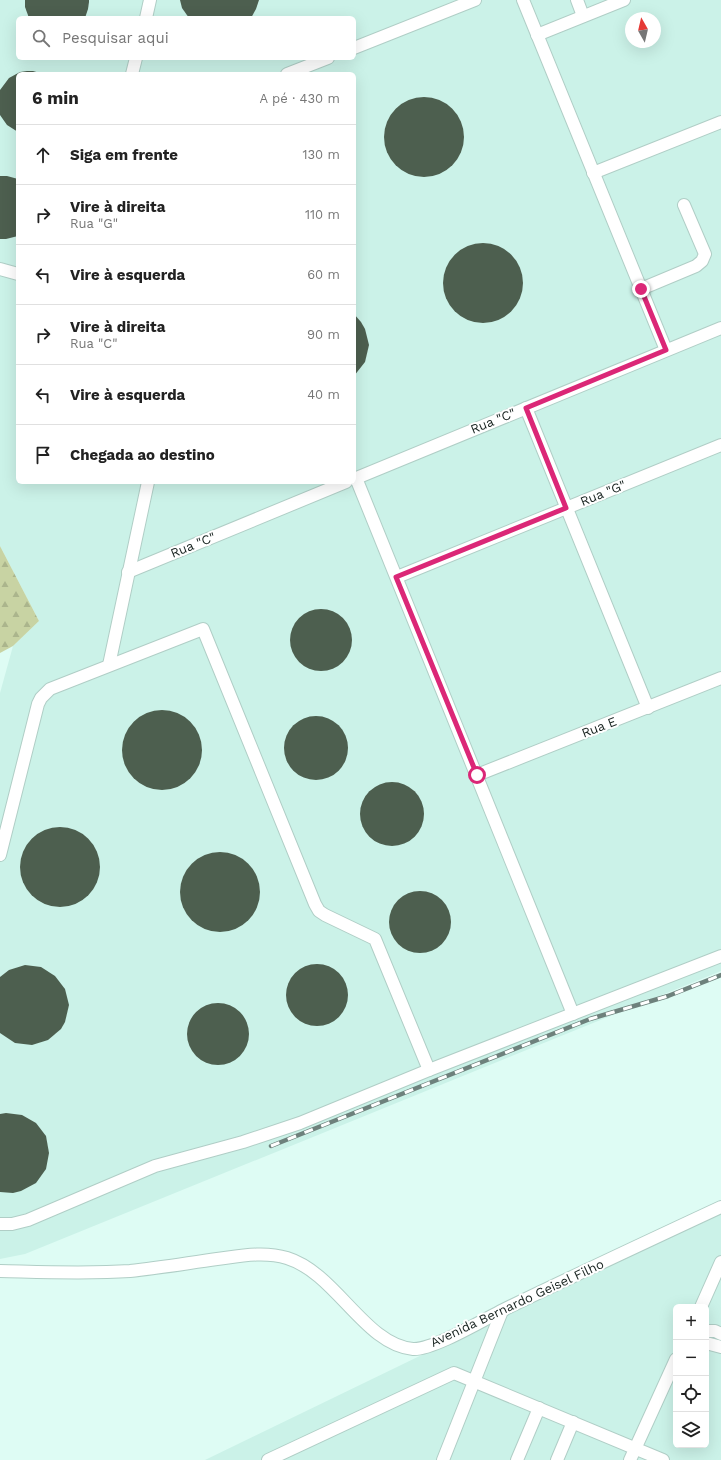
<!DOCTYPE html>
<html lang="pt">
<head>
<meta charset="utf-8">
<style>
	:root { --surface:#fff; --page:#f2f2f2; --text:#222; --muted:#767676; --line:#e0e0e0 }
	body { margin:0; font-family:"Work Sans",sans-serif; background:var(--page); color:var(--text) }
	.controls { position:absolute; right:12px; bottom:12px; display:grid; overflow:hidden; border-radius:6px; box-shadow:0 4px 16px #0002 }
	.controls button { width:36px; height:36px; display:grid; place-items:center; padding:0; border:0; border-bottom:1px solid var(--line); background:var(--surface); color:var(--text); font:20px sans-serif }
	.compass { position:absolute; left:625px; top:12px; width:36px; height:36px; border-radius:50%; background:var(--surface); box-shadow:0 4px 16px #0002; rotate:352deg }
	.stop { position:absolute; width:12px; height:12px; margin:-9px; border:3px solid #db2777; border-radius:50%; background:#fff }
	.stop.end { background:#db2777; border-color:#fff; box-shadow:0 1px 4px #0008 }
	.list { margin:0; padding:0; list-style:none }
	h2 { display:flex; justify-content:space-between; align-items:center; height:52px; margin:0; padding:0 16px; font-size:17px }
	h2 small { font-size:13px; font-weight:400; color:var(--muted) }
	.list li { display:grid; grid-template-columns:26px 1fr auto; gap:12px; align-items:center; box-sizing:border-box; height:60px; padding:0 16px; border-top:1px solid var(--line) }
	.list b { display:block; font-size:15px; white-space:nowrap }
	.list p { margin:0; font-size:13px; white-space:nowrap; color:var(--muted) }
	.list em { font-size:13px; font-style:normal; color:var(--muted) }
	.icon { flex:none; width:22px; height:22px; fill:none; stroke:currentColor; stroke-width:2; stroke-linecap:round; stroke-linejoin:round }
	.map { position:relative; flex:none; width:721px; height:1460px; overflow:hidden }
	.search { position:absolute; background:var(--surface); box-shadow:0 4px 16px #0002; left:16px; top:16px; width:340px; height:44px; display:flex; align-items:center; gap:10px; box-sizing:border-box; padding:0 14px; border-radius:6px; color:var(--muted); font-size:15px }
	.panel { position:absolute; background:var(--surface); box-shadow:0 4px 16px #0002; left:16px; top:72px; width:340px; height:412px; border-radius:6px }
	.map>svg:first-child { display:block }
	.built { fill:#cbf2e8; fill-rule:evenodd }
	.forest { fill:url(#forest-firs) }
	.building { fill:#4d5f4f }
	.lines { fill:none; stroke-linecap:round; stroke-linejoin:round }
	.minor-casing { stroke:#b0cec6; stroke-width:14 }
	.minor { stroke:#fff; stroke-width:12 }
	.rail-casing { stroke:#6e817c; stroke-width:4.5 }
	.rail { stroke:#fff; stroke-width:3; stroke-dasharray:9; stroke-linecap:butt }
	.route { stroke:#db2777; stroke-width:5 }
	.labels { text-anchor:middle; dominant-baseline:central; stroke-width:4; stroke-linejoin:round; paint-order:stroke }
	.street-label { font-size:13px; fill:#17221f; stroke:#fff }
</style>
</head>
<body>
<div class="map">
<svg width="721" height="1460" viewBox="0 0 721 1460">
	<defs>
		<pattern id="forest-firs" width="22" height="20" patternUnits="userSpaceOnUse"><rect width="22" height="20" fill="#c8d3a3"/><path d="M5 1l3.5 6h-7zM16 11l3.5 6h-7z" fill="#abb58c"/></pattern>
	</defs>
	<rect width="100%" height="100%" fill="#defcf4"/>
	<g class="built">
		<path d="M0,0h721v971l-696,283 -25,5v-566l13,-47 26,-25 -39,-75zM18,18h336v40h-336zM631,18h24v24h-24zM18,74h336v408h-336z"/>
		<path d="M721,1210v250h-516zM676,1307h30v138h-30z"/>
	</g>
	<polygon class="forest" points="0,546 39,621 13,646 0,653"/>
	<g class="building">
		<polygon points="25,0 89,0 89,2 88,9 85,18 29,18 25,7"/>
		<polygon points="180,0 259,0 256,9 251,18 189,18 182,8"/>
		<polygon points="27,71 33,71 43,74 18,74 18,132 7,125 0,115 0,90 9,78 20,72"/>
		<circle cx="424" cy="137" r="40"/>
		<polygon points="0,176 7,176 18,179 18,236 6,239 0,239"/>
		<circle cx="483" cy="283" r="40"/>
		<polygon points="354,314 361,322 365,329 369,345 365,362 354,376"/>
		<circle cx="321" cy="640" r="31"/>
		<circle cx="162" cy="750" r="40"/>
		<circle cx="316" cy="748" r="32"/>
		<circle cx="392" cy="814" r="32"/>
		<circle cx="60" cy="867" r="40"/>
		<circle cx="220" cy="892" r="40"/>
		<circle cx="420" cy="922" r="31"/>
		<circle cx="317" cy="995" r="31"/>
		<polygon points="25,965 41,967 55,976 65,989 69,1005 65,1022 61,1029 48,1040 32,1045 15,1043 0,1033 0,977 9,970"/>
		<circle cx="218" cy="1034" r="31"/>
		<polygon points="6,1113 22,1115 36,1123 46,1136 49,1153 46,1169 36,1183 21,1191 13,1193 0,1192 0,1114"/>
	</g>
	<g class="lines">
		<defs>
			<g id="minor">
				<polyline points="523,0 666,350"/>
				<polyline points="577,0 583,16"/>
				<polyline points="146,18 150,0"/>
				<polyline points="537,35 624,0"/>
				<polyline points="354,48 475,0"/>
				<polyline points="132,74 136,58"/>
				<polyline points="287,74 328,58"/>
				<polyline points="593,173 721,122"/>
				<polyline points="0,269 18,274"/>
				<polyline points="641,289 696,266 702,261 705,254 684,205"/>
				<polyline points="526,408 648,708"/>
				<polyline points="356,478 573,1014"/>
				<polyline points="354,479 721,328"/>
				<polyline points="128,572 346,482"/>
				<polyline points="397,577 721,445"/>
				<polyline points="109,665 148,482"/>
				<polyline points="477,775 721,678"/>
				<polyline points="0,855 38,704 41,698 50,689 203,629 315,904 319,911 325,915 375,939 429,1070"/>
				<polyline points="0,1224 12,1224 28,1220 155,1166 243,1142 300,1123 429,1070 721,956"/>
				<path d="M0,1271c43,1 87,3 130,0 29,-3 58,-8 87,-12 23,-3 47,-8 70,-1 49,15 78,87 126,91 20,1 70,-29 90,-39 72,-35 145,-69 218,-103"/>
				<polyline points="701,1307 721,1262"/>
				<polyline points="706,1331 715,1331 721,1334"/>
				<polyline points="706,1343 721,1347"/>
				<polyline points="268,1460 454,1373 663,1460"/>
				<polyline points="443,1460 502,1311"/>
				<polyline points="517,1460 539,1408"/>
				<polyline points="557,1460 573,1422"/>
				<polyline points="630,1460 676,1359"/>
			</g>
		</defs>
		<use href="#minor" class="minor-casing"/>
		<use href="#minor" class="minor"/>
		<defs>
			<polyline id="rail" points="271,1146 590,1019 668,996 721,975"/>
		</defs>
		<use href="#rail" class="rail-casing"/>
		<use href="#rail" class="rail"/>
	</g>
	<g class="lines">
		<polyline class="route" points="477,775 396,577 566,508 526,408 666,350 641,289"/>
	</g>
	<g class="labels">
		<g class="street-label">
			<text transform="translate(493 421) rotate(-22)">Rua "C"</text>
			<text transform="translate(603 493) rotate(-22)">Rua "G"</text>
			<text transform="translate(193 545) rotate(-22)">Rua "C"</text>
			<text transform="translate(599 727) rotate(-21)">Rua E</text>
			<text transform="translate(517 1303) rotate(-25)">Avenida Bernardo Geisel Filho</text>
		</g>
	</g>
</svg>
<div class="controls">
<button>+</button>
<button>−</button>
<button><svg class="icon" aria-label="locate" viewBox="0 0 24 24"><circle cx="12" cy="12" r="6"/><path d="M12 2v4M12 18v4M2 12h4M18 12h4"/></svg></button>
<button><svg class="icon" aria-label="layers" viewBox="0 0 24 24"><path d="M12 4l9 5-9 5-9-5zM3 14l9 5 9-5"/></svg></button>
</div>
<svg class="compass" viewBox="-18 -18 36 36"><path d="M0-13l5 13h-10z" fill="#e53935"/><path d="M0 13l5-13h-10z" fill="#767676"/></svg>
<div class="stop" style="left:477px;top:775px"></div>
<div class="stop end" style="left:641px;top:289px"></div>
<div class="search"><svg class="icon" aria-label="search" viewBox="0 0 24 24"><circle cx="10" cy="10" r="6"/><path d="M15 15l6 6"/></svg>Pesquisar aqui</div>
<section class="panel">
<h2>6 min<small>A pé · 430 m</small></h2>
<ul class="list">
<li><svg class="icon" aria-label="ahead" viewBox="0 0 24 24"><path d="M12 20V5M6 11l6-6 6 6"/></svg><div><b>Siga em frente</b></div><em>130 m</em></li>
<li><svg class="icon" aria-label="right" viewBox="0 0 24 24"><path d="M7 20v-9h11M14 6l5 5-5 5"/></svg><div><b>Vire à direita</b><p>Rua &quot;G&quot;</p></div><em>110 m</em></li>
<li><svg class="icon" aria-label="left" viewBox="0 0 24 24"><path d="M17 20v-9H6M10 6l-5 5 5 5"/></svg><div><b>Vire à esquerda</b></div><em>60 m</em></li>
<li><svg class="icon" aria-label="right" viewBox="0 0 24 24"><path d="M7 20v-9h11M14 6l5 5-5 5"/></svg><div><b>Vire à direita</b><p>Rua &quot;C&quot;</p></div><em>90 m</em></li>
<li><svg class="icon" aria-label="left" viewBox="0 0 24 24"><path d="M17 20v-9H6M10 6l-5 5 5 5"/></svg><div><b>Vire à esquerda</b></div><em>40 m</em></li>
<li><svg class="icon" aria-label="arrive" viewBox="0 0 24 24"><path d="M6 21V4h12l-3 4 3 4H6"/></svg><div><b>Chegada ao destino</b></div></li>
</ul>
</section>
</div>
</body>
</html>
